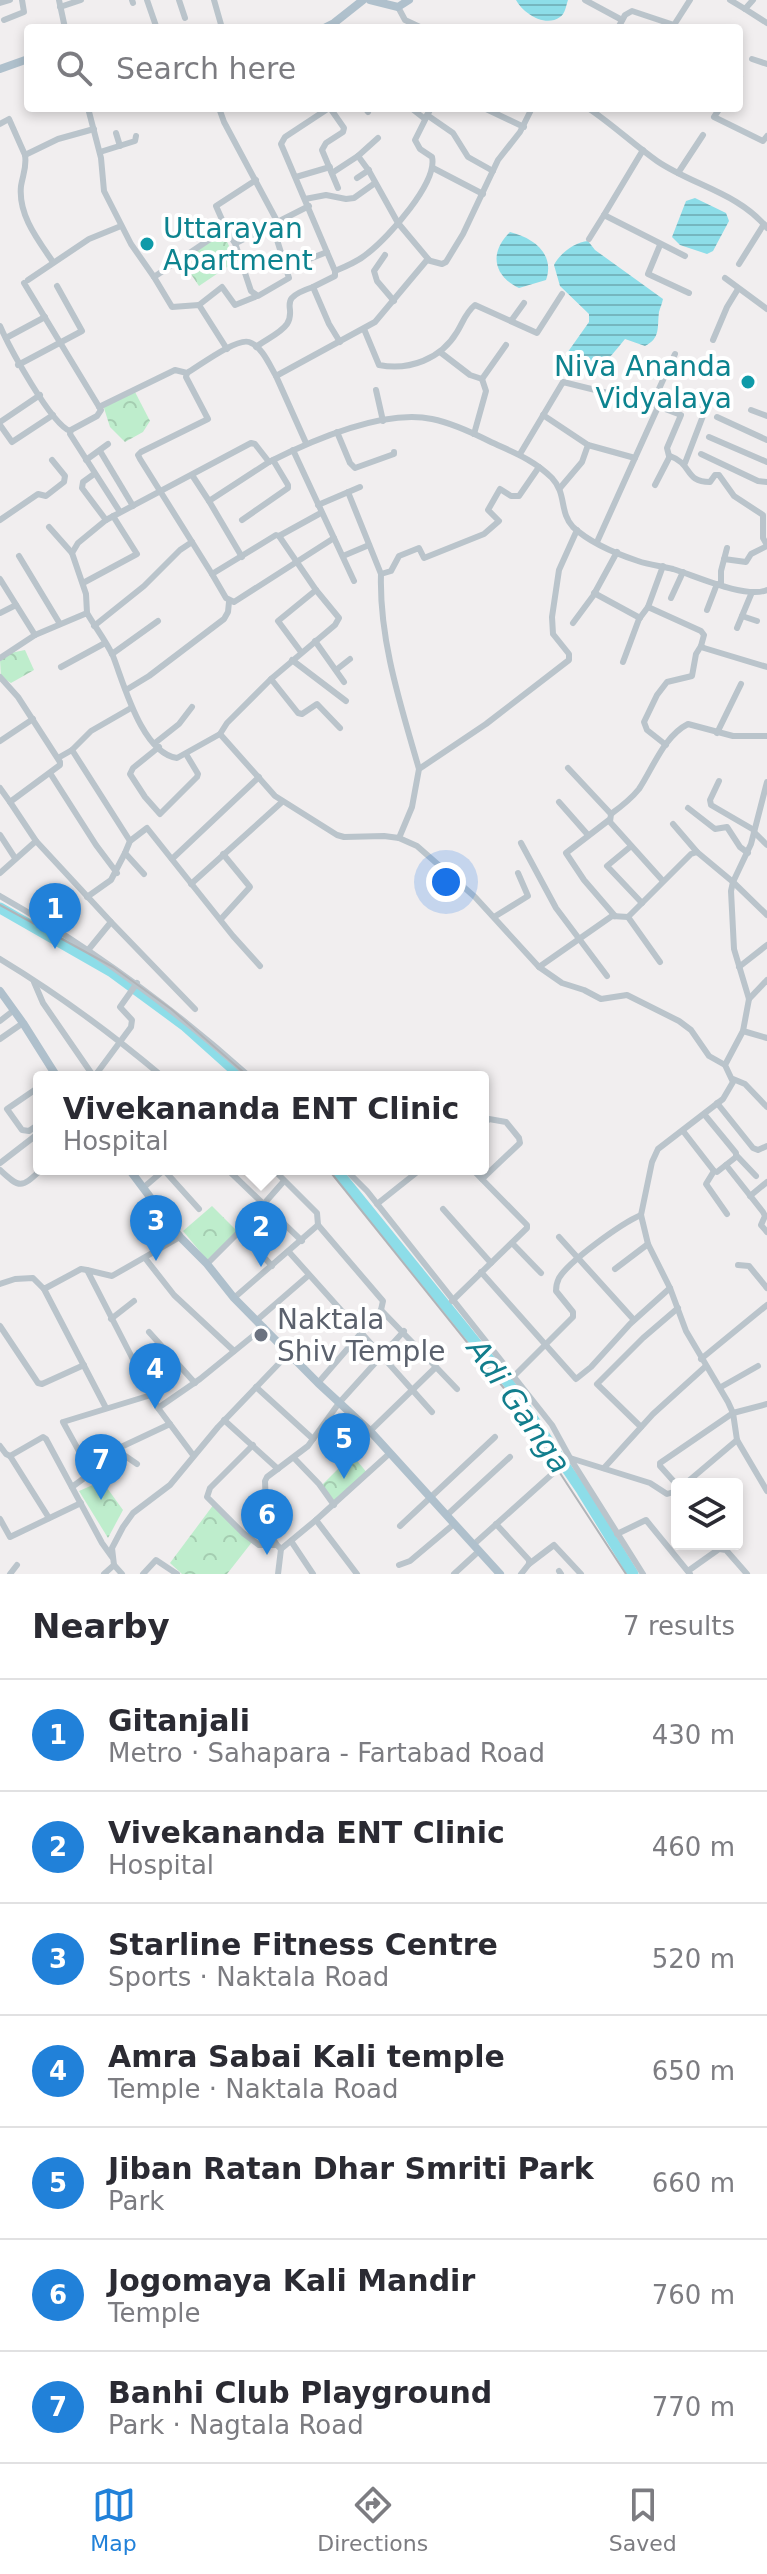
<!DOCTYPE html>
<html lang="en">
<head>
<meta charset="utf-8">
<style>
	:root { --surface:#fff; --page:#f7f7f7; --text:#2b2b33; --muted:#7c7c81; --line:#e1e1e2; --accent:#2181d9 }
	body { margin:0; font-family:"DejaVu Sans",sans-serif; background:var(--page); color:var(--text) }
	.controls { position:absolute; right:24px; bottom:24px; display:grid; overflow:hidden; border-radius:8px; box-shadow:0 4px 12px #0003 }
	.controls button { width:72px; height:72px; display:grid; place-items:center; padding:0; border:0; border-bottom:2px solid var(--line); background:var(--surface); color:var(--text); font:40px sans-serif }
	.you { position:absolute; left:446px; top:882px; width:28px; height:28px; margin:-20px; border:6px solid #fff; border-radius:50%; background:#1a73e8; box-shadow:0 0 0 12px #1a73e833 }
	.badge { display:grid; place-items:center; width:52px; height:52px; border-radius:50%; background:var(--accent); color:#fff; font-size:26px; font-weight:700 }
	.pin { position:absolute; translate:-50% -66px; filter:drop-shadow(0 2px 4px #0008) }
	.pin::after { content:''; position:absolute; top:42px; width:28px; height:24px; background:inherit; clip-path:polygon(0 0,100% 0,50% 100%) }
	.popup { position:absolute; left:33px; top:1071px; width:456px; height:104px; box-sizing:border-box; display:grid; place-content:center; border-radius:8px; background:var(--surface); filter:drop-shadow(0 2px 6px #0005); font-size:26px; white-space:nowrap; color:var(--muted) }
	.popup b { font-size:30px; color:var(--text) }
	.popup::after { content:''; position:absolute; left:50%; top:100%; margin-left:-16px; border:16px solid transparent; border-top-color:var(--surface) }
	.list { margin:0; padding:0; list-style:none }
	h2 { display:flex; justify-content:space-between; align-items:center; height:104px; margin:0; padding:0 32px; font-size:34px }
	h2 small { font-size:26px; font-weight:400; color:var(--muted) }
	.list li { display:grid; grid-template-columns:52px 1fr auto; gap:24px; align-items:center; box-sizing:border-box; height:112px; padding:0 32px; border-top:2px solid var(--line) }
	.list b { display:block; font-size:30px; white-space:nowrap }
	.list p { margin:0; font-size:26px; white-space:nowrap; color:var(--muted) }
	.list em { font-size:26px; font-style:normal; color:var(--muted) }
	.icon { flex:none; width:44px; height:44px; fill:none; stroke:currentColor; stroke-width:2; stroke-linecap:round; stroke-linejoin:round }
	.map { position:relative; flex:none; width:767px; height:1574px; overflow:hidden }
	.search { position:absolute; background:var(--surface); box-shadow:0 4px 12px #0003; left:24px; right:24px; top:24px; height:88px; display:flex; align-items:center; gap:20px; box-sizing:border-box; padding:0 28px; border-radius:8px; color:var(--muted); font-size:30px }
	.sheet { height:888px; background:var(--surface) }
	nav { display:flex; justify-content:space-around; align-items:center; box-sizing:border-box; height:112px; border-top:2px solid var(--line); background:var(--surface); font-size:22px; color:var(--muted) }
	nav a { display:grid; justify-items:center; gap:4px }
	nav .on { color:var(--accent) }
	.map>svg:first-child { display:block }
	.park { fill:url(#park-crowns) }
	.water { fill:url(#water-rules) }
	.lines { fill:none; stroke-linecap:round; stroke-linejoin:round }
	.river { stroke:#8ddde8; stroke-width:11 }
	.minor { stroke:#bac4cb; stroke-width:6 }
	.major { stroke:#afc0cc; stroke-width:8 }
	.rail { stroke:#b1b4b8; stroke-width:2 }
	.culture-dot { fill:#0f9aa8; stroke:#fff; stroke-width:3 }
	.worship-dot { fill:#6b7280; stroke:#fff; stroke-width:3 }
	.labels { text-anchor:middle; dominant-baseline:central; stroke-width:8; stroke-linejoin:round; paint-order:stroke }
	.culture-label { font-size:28px; fill:#0d838f; stroke:#fff; text-anchor:start }
	.worship-label { font-size:28px; fill:#5b616d; stroke:#fff; text-anchor:start }
	.water-label { font-size:30px; font-style:italic; fill:#127e8d; stroke:#fff }
</style>
</head>
<body>
<div class="map">
<svg width="767" height="1574" viewBox="0 0 767 1574">
	<defs>
		<pattern id="park-crowns" width="20" height="18" patternUnits="userSpaceOnUse" patternTransform="scale(2)"><rect width="20" height="18" fill="#beedcc"/><path d="M2 6a3 3 0 1 1 6 0M12 15a3 3 0 1 1 6 0" fill="none" stroke="#a5cdb1"/></pattern>
		<pattern id="water-rules" width="6" height="5" patternUnits="userSpaceOnUse" patternTransform="scale(2)"><rect width="6" height="5" fill="#8ddde8"/><path d="M0 2.5h6" fill="none" stroke="#75b6bf"/></pattern>
	</defs>
	<rect width="100%" height="100%" fill="#f1eeef"/>
	<g class="park">
		<polygon points="223,233 236,261 199,286 182,261"/>
		<polygon points="134,390 150,421 143,432 125,442 110,427 103,405"/>
		<polygon points="25,650 34,670 11,683 1,677 0,660 10,653"/>
		<polygon points="212,1206 238,1232 207,1260 183,1231"/>
		<polygon points="350,1457 354,1457 368,1474 335,1502 322,1485"/>
		<polygon points="102,1481 123,1510 108,1538 79,1491"/>
		<polygon points="214,1504 252,1542 227,1574 182,1574 170,1563"/>
	</g>
	<g class="water">
		<path d="M516,0h52c-2,6 -3,14 -8,17 -15,11 -37,-4 -44,-17z"/>
		<polygon points="695,198 726,213 729,221 713,251 707,254 680,245 672,237 686,201"/>
		<path d="M510,232c24,6 45,22 36,48l-27,8c-26,-12 -30,-36 -9,-56z"/>
		<path d="M588,241l7,9 68,49c-1,5 -3,9 -4,13 -2,15 2,26 -14,34l-20,-7c-20,24 -24,34 -57,27l-3,-10 24,-34v-8l-29,-28 -6,-21c5,-11 21,-23 34,-24z"/>
	</g>
	<g class="lines">
		<g class="river">
			<polyline points="0,908 112,972 184,1025 242,1077"/>
			<polyline points="335,1169 510,1385 582,1491 633,1574"/>
		</g>
		<g class="minor">
			<polyline points="59,0 65,28"/>
			<polyline points="132,0 133,3"/>
			<polyline points="147,0 156,26"/>
			<polyline points="179,0 185,18"/>
			<polyline points="214,0 222,28"/>
			<polyline points="585,0 622,20"/>
			<polyline points="730,0 745,9 753,0"/>
			<polyline points="0,3 10,0"/>
			<polyline points="60,7 81,0"/>
			<polyline points="398,7 405,20 422,28"/>
			<polyline points="745,9 767,23"/>
			<polyline points="4,20 24,12 22,0"/>
			<polyline points="618,28 625,15 632,11 674,25 690,0"/>
			<polyline points="752,59 767,64"/>
			<polyline points="739,79 740,77"/>
			<polyline points="88,108 101,158 104,191 131,244 154,277 222,231 227,231 234,242 238,242 309,206"/>
			<polyline points="219,108 224,122 277,221"/>
			<polyline points="329,108 285,137 281,144 335,271 335,276 313,287 329,324 340,342"/>
			<polyline points="330,108 344,128 343,132 326,143 322,150 338,188"/>
			<polyline points="365,108 368,112"/>
			<polyline points="411,108 425,119"/>
			<polyline points="484,108 524,127"/>
			<path d="M588,108c24,16 45,36 69,53 35,24 82,32 110,67"/>
			<polyline points="720,108 714,117 763,141 767,136"/>
			<polyline points="427,115 453,133 468,157 493,171"/>
			<polyline points="0,124 9,119 25,155 58,139 94,129"/>
			<polyline points="116,133 120,146"/>
			<polyline points="643,150 604,215 685,256"/>
			<polyline points="100,152 135,141 136,136"/>
			<path d="M25,155c2,12 -2,19 -4,31 -3,29 17,54 32,76"/>
			<polyline points="358,156 369,171 398,223 429,260"/>
			<polyline points="433,168 483,194"/>
			<polyline points="332,173 358,156 378,138"/>
			<polyline points="678,173 703,135"/>
			<polyline points="296,177 330,167"/>
			<polyline points="357,178 369,170"/>
			<polyline points="305,199 326,195 346,199 354,198 375,183"/>
			<polyline points="227,231 216,206 256,180"/>
			<polyline points="589,239 604,215"/>
			<polyline points="235,243 251,291 258,296 289,278 272,224"/>
			<polyline points="660,245 648,274 689,293"/>
			<polyline points="385,255 374,271 377,281 394,301"/>
			<polyline points="739,264 764,224"/>
			<polyline points="287,268 327,252"/>
			<path d="M335,271c12,-5 24,-10 33,-18 20,-15 70,-71 64,-96l-12,-8 -5,-9 16,-32"/>
			<polyline points="154,277 172,307 199,305 227,349"/>
			<polyline points="725,278 767,309"/>
			<polyline points="28,280 89,239 121,226"/>
			<polyline points="24,283 101,410 97,416 71,430 70,434 120,512"/>
			<polyline points="199,305 222,287 235,305 255,297"/>
			<polyline points="511,321 524,303"/>
			<path d="M0,326c9,21 51,98 70,105"/>
			<path d="M364,329l15,36c30,6 62,-6 78,-33 6,-10 9,-20 18,-27l62,28 25,-39"/>
			<polyline points="6,338 45,317"/>
			<polyline points="713,340 727,307 738,289"/>
			<path d="M256,347c9,-7 25,-14 31,-23 11,-17 -13,-24 26,-37"/>
			<polyline points="440,352 470,375 482,379 506,345"/>
			<polyline points="18,365 82,331 57,286"/>
			<polyline points="187,373 186,377 208,419 141,452 138,455 140,459 212,574 276,535 279,536 316,590 339,618 335,625 271,679 227,723 220,734"/>
			<polyline points="376,390 383,421"/>
			<polyline points="659,390 706,408 685,463"/>
			<polyline points="652,404 675,354"/>
			<path d="M99,407l76,-37 12,3c12,-7 49,-35 62,-31 13,4 21,24 27,34"/>
			<polyline points="751,410 767,416"/>
			<polyline points="543,415 588,445"/>
			<polyline points="717,417 767,440"/>
			<polyline points="0,422 40,395"/>
			<polyline points="0,425 12,442 53,415"/>
			<polyline points="337,432 350,463 355,468 394,454 394,452"/>
			<polyline points="474,434 486,391 482,379"/>
			<polyline points="709,437 767,462"/>
			<polyline points="306,443 276,376 375,322 427,260 442,264 446,262 463,234 498,160 520,132 532,108"/>
			<polyline points="293,450 354,581"/>
			<polyline points="100,451 133,506"/>
			<polyline points="520,454 563,382 652,404 681,415 667,448 669,456"/>
			<polyline points="701,454 758,481 767,482"/>
			<polyline points="86,460 108,444"/>
			<polyline points="94,474 83,482 82,488 106,520"/>
			<polyline points="192,475 209,501"/>
			<path d="M655,485l15,-29c23,8 14,26 40,26l5,-7h4l15,21 29,19v23l4,7"/>
			<polyline points="560,488 582,462 588,445 635,458"/>
			<polyline points="348,492 381,574 391,571 399,556 419,548 424,558 484,534 499,521 488,510 500,489 511,496 519,496 539,467"/>
			<polyline points="318,505 360,487"/>
			<polyline points="0,520 38,494 46,496 64,482 65,476 52,460"/>
			<polyline points="242,520 288,488 288,485 273,460"/>
			<polyline points="49,527 72,553"/>
			<polyline points="279,536 319,514"/>
			<polyline points="597,542 658,407"/>
			<polyline points="19,556 60,624"/>
			<polyline points="343,556 369,545"/>
			<polyline points="242,557 209,501 269,462"/>
			<polyline points="724,559 746,562 751,554 767,546"/>
			<polyline points="663,566 648,607 701,631 704,635 701,646 704,648 767,667"/>
			<polyline points="212,574 226,598 234,602 334,538"/>
			<path d="M381,574c-2,66 20,132 38,195"/>
			<polyline points="0,579 35,635 0,658"/>
			<polyline points="83,583 137,554 113,516"/>
			<polyline points="721,585 721,571 727,548"/>
			<polyline points="594,593 640,618"/>
			<polyline points="671,598 683,572"/>
			<polyline points="707,610 717,584"/>
			<polyline points="0,613 16,605"/>
			<path d="M87,613l-1,-19 -14,-41 6,-10 28,-23 145,-77 4,1 14,18c44,-22 114,-53 163,-43 20,4 39,13 57,22 23,11 44,18 63,37 15,16 7,34 21,49 16,15 44,27 65,34 11,4 24,5 35,8 23,7 72,30 94,21"/>
			<polyline points="742,616 757,621"/>
			<polyline points="573,623 593,596 617,552"/>
			<polyline points="94,626 144,586 180,550 192,542"/>
			<polyline points="737,628 752,592"/>
			<path d="M35,635l52,-22c8,14 19,28 26,43 11,28 29,97 64,102l43,-24 55,62 62,39 7,2 40,-1 15,2 18,8 58,51 64,70 23,16 22,7 17,9 26,-4 52,26 12,9 18,26 16,9"/>
			<polyline points="315,641 344,682"/>
			<polyline points="301,652 278,621 316,590"/>
			<polyline points="112,654 158,621"/>
			<polyline points="292,660 346,701"/>
			<polyline points="623,662 639,619 648,607"/>
			<polyline points="61,667 105,643"/>
			<polyline points="336,670 350,659"/>
			<polyline points="0,677 18,697 60,762 60,765 10,802 36,841 0,873"/>
			<polyline points="271,679 298,713 302,714 317,704 340,728"/>
			<polyline points="126,690 149,676 224,619 228,612 229,602"/>
			<polyline points="717,733 741,684"/>
			<polyline points="0,741 33,719"/>
			<polyline points="155,743 179,724 192,707"/>
			<polyline points="666,745 647,730 644,722 657,695 667,682 692,676 696,654 701,646"/>
			<polyline points="159,747 133,768 130,774 145,797 160,814 197,777 198,774 186,754"/>
			<polyline points="72,750 130,841"/>
			<polyline points="58,758 72,750 91,731 131,708"/>
			<polyline points="568,768 611,814"/>
			<polyline points="50,773 96,845 117,873"/>
			<polyline points="719,781 710,800 711,805 754,830"/>
			<polyline points="767,782 751,844 733,882 731,891 734,949 749,999 743,1031 725,1065 733,1082 723,1099 658,1149 652,1162 641,1215 648,1244 670,1288 686,1331 728,1402 733,1413 737,1440 767,1491"/>
			<polyline points="0,788 10,802"/>
			<polyline points="559,802 588,835"/>
			<polyline points="688,808 715,829 727,827 740,847 748,853"/>
			<polyline points="609,820 566,853 584,880 615,916"/>
			<polyline points="673,824 697,852"/>
			<polyline points="754,832 767,845"/>
			<polyline points="0,835 15,858"/>
			<polyline points="399,838 412,807 419,769 486,724 569,660 569,654 553,634 552,617 559,570 577,530"/>
			<polyline points="36,841 111,922 89,949"/>
			<polyline points="521,843 556,908 607,976"/>
			<polyline points="630,847 607,866 642,903"/>
			<polyline points="172,859 259,777"/>
			<polyline points="144,874 125,853 130,841 147,828 233,936 260,966"/>
			<path d="M663,881l-53,-59 1,-8c11,-8 20,-15 28,-25 14,-21 25,-53 49,-65l45,12h34"/>
			<polyline points="191,884 282,802"/>
			<path d="M0,896c92,52 171,110 250,181"/>
			<polyline points="87,897 111,880 125,853"/>
			<polyline points="494,917 528,896 518,873"/>
			<polyline points="628,917 660,962"/>
			<polyline points="221,919 250,887 223,854"/>
			<polyline points="111,922 195,1009"/>
			<path d="M0,959c58,35 112,75 163,118"/>
			<polyline points="539,967 612,916 628,917 691,854 697,852 733,882 767,915"/>
			<polyline points="739,967 767,945"/>
			<polyline points="34,982 43,1003 94,1077"/>
			<polyline points="749,999 767,980"/>
			<polyline points="0,1021 14,1010"/>
			<polyline points="743,1031 767,1038"/>
			<polyline points="0,1039 23,1023"/>
			<polyline points="94,1077 131,1027 132,1020 120,1007 137,983"/>
			<polyline points="733,1079 745,1084 767,1107"/>
			<polyline points="39,1087 7,1109 22,1130 29,1131 39,1124"/>
			<polyline points="717,1103 753,1148 758,1150 767,1146"/>
			<polyline points="683,1131 714,1171 717,1172 736,1157 736,1153 704,1114"/>
			<polyline points="737,1156 756,1176"/>
			<polyline points="0,1163 39,1133"/>
			<polyline points="726,1165 763,1212 765,1216 761,1225 767,1232"/>
			<polyline points="163,1169 199,1209"/>
			<polyline points="227,1169 302,1241"/>
			<polyline points="273,1169 317,1213 318,1225 383,1301 381,1310 436,1367 370,1431"/>
			<polyline points="345,1169 367,1191 552,1425 570,1458 643,1574"/>
			<path d="M0,1170c21,20 22,17 42,-1"/>
			<polyline points="714,1171 706,1184 727,1214"/>
			<polyline points="482,1179 520,1143 519,1138 506,1122 489,1119 483,1125"/>
			<polyline points="143,1188 164,1170"/>
			<polyline points="750,1196 767,1182"/>
			<polyline points="377,1204 421,1169"/>
			<polyline points="443,1209 491,1263"/>
			<polyline points="240,1231 272,1266"/>
			<polyline points="180,1237 112,1276 87,1270 158,1408 200,1379 264,1327"/>
			<polyline points="559,1237 634,1320"/>
			<polyline points="512,1243 541,1273"/>
			<polyline points="289,1252 432,1412"/>
			<polyline points="145,1258 174,1295 234,1351"/>
			<polyline points="207,1264 240,1231 284,1181"/>
			<polyline points="738,1265 749,1266 767,1288"/>
			<polyline points="615,1269 648,1244"/>
			<polyline points="481,1272 576,1379 591,1367 630,1324 670,1288"/>
			<polyline points="0,1284 15,1279 33,1278 44,1289 81,1269 87,1270"/>
			<polyline points="44,1289 106,1408"/>
			<polyline points="234,1298 318,1225"/>
			<polyline points="452,1301 527,1228 527,1225 472,1169"/>
			<polyline points="111,1319 134,1301"/>
			<polyline points="257,1320 309,1275"/>
			<polyline points="0,1326 38,1383 42,1384 84,1365"/>
			<polyline points="149,1332 195,1383"/>
			<polyline points="701,1359 767,1305"/>
			<polyline points="436,1367 457,1389"/>
			<path d="M513,1377l60,-60v-5l-17,-21c0,-4 1,-9 3,-13 10,-17 63,-55 82,-63"/>
			<polyline points="318,1383 381,1310"/>
			<polyline points="256,1387 313,1439"/>
			<polyline points="721,1387 758,1366"/>
			<polyline points="158,1408 193,1455"/>
			<polyline points="224,1420 278,1469"/>
			<polyline points="641,1427 597,1384 643,1338 678,1308"/>
			<polyline points="253,1445 210,1488 207,1497 243,1533 259,1545 276,1545"/>
			<polyline points="0,1446 6,1454 10,1456 43,1437 46,1439 102,1543 112,1557"/>
			<polyline points="10,1456 49,1518"/>
			<polyline points="294,1458 319,1484 334,1505"/>
			<polyline points="570,1458 650,1483 667,1494 677,1491"/>
			<polyline points="137,1464 121,1453 121,1447 170,1424"/>
			<polyline points="604,1468 653,1414 706,1366"/>
			<polyline points="685,1484 737,1440"/>
			<polyline points="677,1485 660,1466 660,1463 733,1413 767,1404"/>
			<polyline points="72,1487 91,1473 63,1422 151,1395"/>
			<polyline points="447,1515 510,1457"/>
			<polyline points="0,1519 10,1537 81,1503"/>
			<polyline points="496,1524 529,1560 529,1564 521,1574"/>
			<polyline points="400,1526 495,1437"/>
			<polyline points="617,1534 646,1520 690,1574"/>
			<polyline points="291,1541 313,1574"/>
			<polyline points="473,1545 570,1458"/>
			<path d="M281,1549c-16,-12 -15,-49 -16,-68l2,-4 41,-31 31,-43 65,-72"/>
			<polyline points="529,1564 554,1545 581,1574"/>
			<polyline points="399,1565 410,1561 454,1524"/>
			<polyline points="559,1571 561,1574"/>
			<polyline points="688,1571 719,1549 726,1550 747,1574"/>
			<polyline points="10,1574 17,1565"/>
			<polyline points="104,1574 114,1565"/>
			<polyline points="122,1574 114,1565 112,1548 123,1527 133,1513 170,1485 218,1427 289,1353"/>
			<polyline points="143,1574 156,1560 177,1574"/>
			<polyline points="278,1574 281,1549 316,1520"/>
			<polyline points="357,1574 316,1520 390,1453"/>
			<polyline points="454,1574 479,1551"/>
		</g>
		<g class="major">
			<polyline points="370,0 398,7 409,0"/>
			<polyline points="324,28 334,23 363,0"/>
			<polyline points="0,69 28,59"/>
			<polyline points="0,991 23,1023 57,1077"/>
			<polyline points="129,1169 180,1237 207,1264 234,1298 318,1383 370,1431 500,1574"/>
		</g>
		<g class="rail">
			<polyline points="0,905 113,967 171,1009 249,1077"/>
			<polyline points="328,1169 507,1392 626,1574"/>
		</g>
	</g>
	<g class="culture-dot">
		<circle cx="147" cy="244" r="8"/>
		<circle cx="748" cy="382" r="8"/>
	</g>
	<circle class="worship-dot" cx="261" cy="1335" r="8"/>
	<g class="labels">
		<g class="culture-label">
			<text x="163" y="228">Uttarayan<tspan x="163" dy="32">Apartment</tspan></text>
			<text x="732" y="366" text-anchor="end">Niva Ananda<tspan x="732" dy="32">Vidyalaya</tspan></text>
		</g>
		<g class="worship-label">
			<text x="277" y="1319">Naktala<tspan x="277" dy="32">Shiv Temple</tspan></text>
		</g>
		<g class="water-label">
			<text transform="translate(519 1406) rotate(55)">Adi Ganga</text>
		</g>
	</g>
</svg>
<div class="controls">
<button><svg class="icon" aria-label="layers" viewBox="0 0 24 24"><path d="M12 4l9 5-9 5-9-5zM3 14l9 5 9-5"/></svg></button>
</div>
<div class="you"></div>
<div class="pin badge" style="left:55px;top:949px">1</div>
<div class="pin badge" style="left:261px;top:1267px">2</div>
<div class="popup"><b>Vivekananda ENT Clinic</b>Hospital</div>
<div class="pin badge" style="left:156px;top:1261px">3</div>
<div class="pin badge" style="left:155px;top:1409px">4</div>
<div class="pin badge" style="left:344px;top:1479px">5</div>
<div class="pin badge" style="left:267px;top:1555px">6</div>
<div class="pin badge" style="left:101px;top:1500px">7</div>
<div class="search"><svg class="icon" aria-label="search" viewBox="0 0 24 24"><circle cx="10" cy="10" r="6"/><path d="M15 15l6 6"/></svg>Search here</div>
</div>
<section class="sheet">
<h2>Nearby<small>7 results</small></h2>
<ul class="list">
<li><span class="badge">1</span><div><b>Gitanjali</b><p>Metro · Sahapara - Fartabad Road</p></div><em>430 m</em></li>
<li><span class="badge">2</span><div><b>Vivekananda ENT Clinic</b><p>Hospital</p></div><em>460 m</em></li>
<li><span class="badge">3</span><div><b>Starline Fitness Centre</b><p>Sports · Naktala Road</p></div><em>520 m</em></li>
<li><span class="badge">4</span><div><b>Amra Sabai Kali temple</b><p>Temple · Naktala Road</p></div><em>650 m</em></li>
<li><span class="badge">5</span><div><b>Jiban Ratan Dhar Smriti Park</b><p>Park</p></div><em>660 m</em></li>
<li><span class="badge">6</span><div><b>Jogomaya Kali Mandir</b><p>Temple</p></div><em>760 m</em></li>
<li><span class="badge">7</span><div><b>Banhi Club Playground</b><p>Park · Nagtala Road</p></div><em>770 m</em></li>
</ul>
</section>
<nav>
<a class="on"><svg class="icon" aria-label="map" viewBox="0 0 24 24"><path d="M3 6l6-2 6 2 6-2v14l-6 2-6-2-6 2zM9 4v14M15 6v14"/></svg>Map</a>
<a><svg class="icon" aria-label="directions" viewBox="0 0 24 24"><path d="M12 3l9 9-9 9-9-9zM9 14v-3h6M13 9l2 2-2 2"/></svg>Directions</a>
<a><svg class="icon" aria-label="saved" viewBox="0 0 24 24"><path d="M7 4h10v16l-5-4-5 4z"/></svg>Saved</a>
</nav>
</body>
</html>
